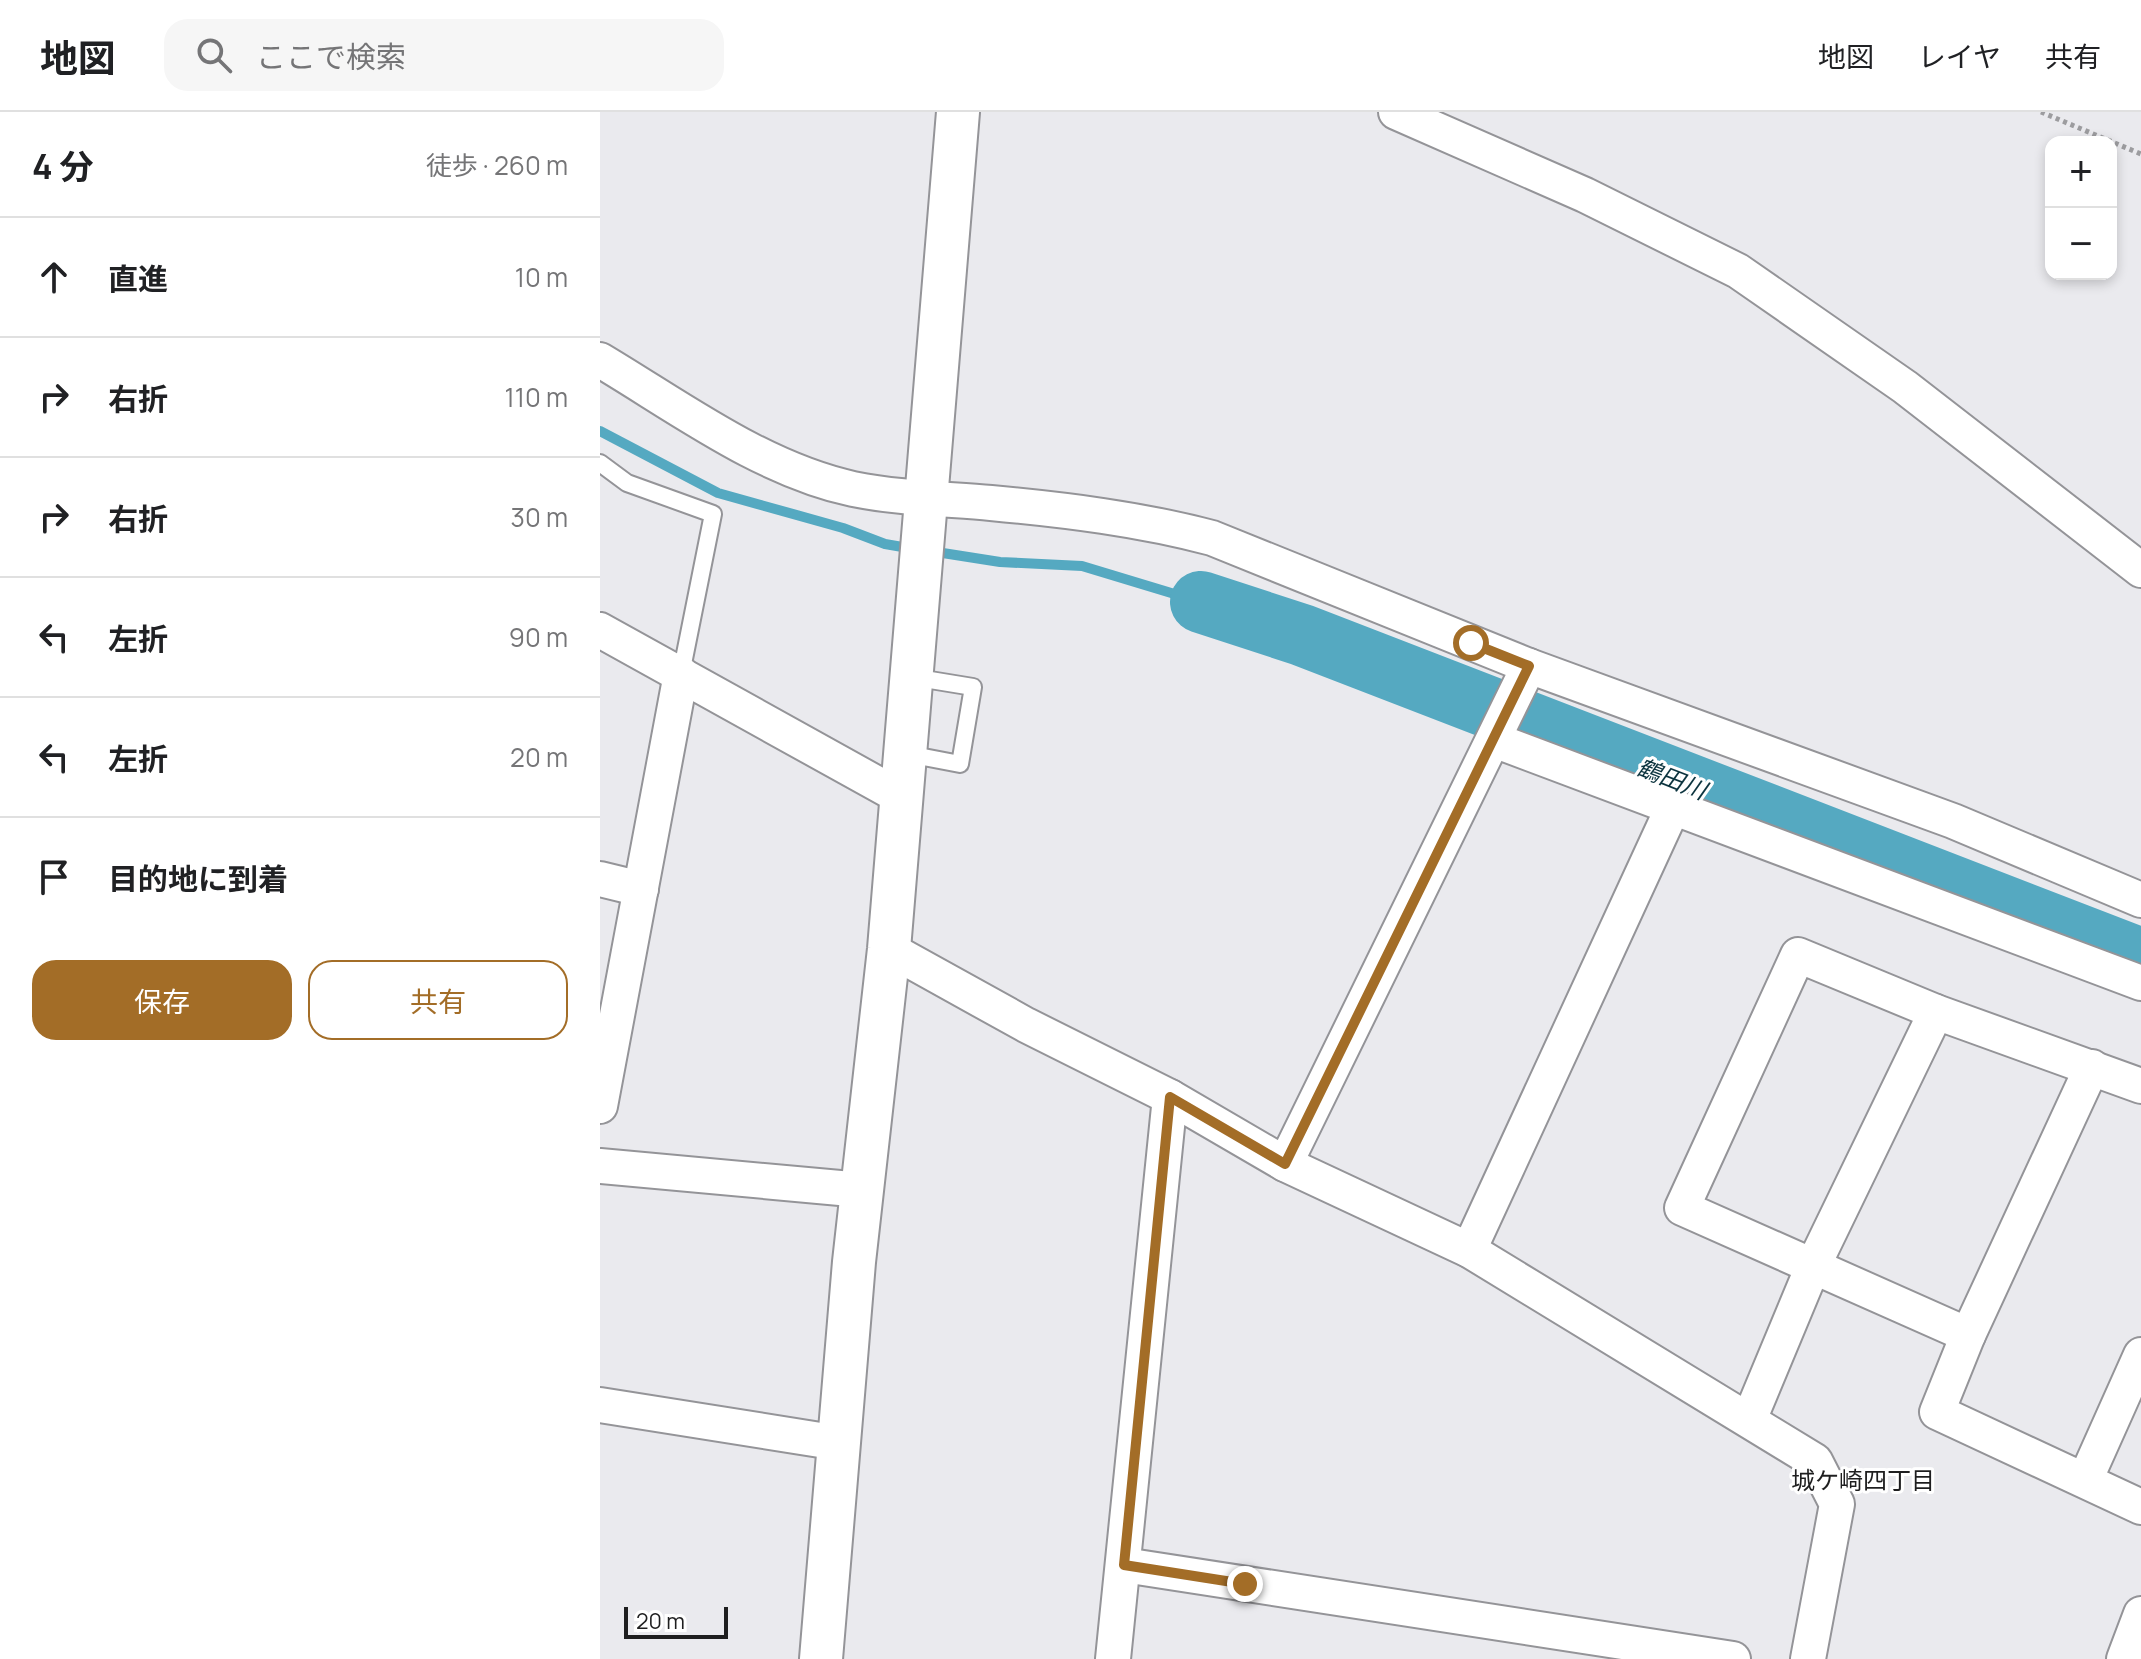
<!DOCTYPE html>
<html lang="ja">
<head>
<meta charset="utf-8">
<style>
	:root { --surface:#fff; --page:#f6f6f6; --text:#202124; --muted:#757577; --line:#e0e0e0; --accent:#a36d27 }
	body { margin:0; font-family:Manrope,"Noto Sans JP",sans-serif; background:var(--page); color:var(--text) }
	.controls { position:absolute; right:24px; top:24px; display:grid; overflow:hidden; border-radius:16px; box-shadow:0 4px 12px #0003 }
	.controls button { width:72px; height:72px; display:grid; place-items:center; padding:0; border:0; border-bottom:2px solid var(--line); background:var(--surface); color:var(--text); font:40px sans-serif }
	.scale { position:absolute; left:24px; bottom:20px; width:104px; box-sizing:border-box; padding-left:8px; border:4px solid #1e1e1f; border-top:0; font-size:22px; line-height:28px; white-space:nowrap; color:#1e1e1f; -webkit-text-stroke:6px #fff; paint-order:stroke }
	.stop { position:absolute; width:24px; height:24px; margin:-18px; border:6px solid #a36d27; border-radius:50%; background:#fff }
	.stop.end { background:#a36d27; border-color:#fff; box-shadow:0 2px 8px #0008 }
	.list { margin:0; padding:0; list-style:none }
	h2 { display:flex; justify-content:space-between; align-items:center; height:104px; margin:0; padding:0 32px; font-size:34px }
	h2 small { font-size:26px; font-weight:400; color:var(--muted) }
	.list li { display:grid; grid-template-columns:52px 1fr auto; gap:24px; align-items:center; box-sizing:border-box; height:120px; padding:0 32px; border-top:2px solid var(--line) }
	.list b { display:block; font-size:30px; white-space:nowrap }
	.list em { font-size:26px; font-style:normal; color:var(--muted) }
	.actions { display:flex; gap:16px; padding:24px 32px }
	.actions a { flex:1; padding:18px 0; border:2px solid var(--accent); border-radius:24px; text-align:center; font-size:28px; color:var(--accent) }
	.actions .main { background:var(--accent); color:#fff }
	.icon { flex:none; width:44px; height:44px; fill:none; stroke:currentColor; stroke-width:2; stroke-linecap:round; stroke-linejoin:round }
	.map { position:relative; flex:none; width:1541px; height:1547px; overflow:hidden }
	header { display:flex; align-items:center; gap:48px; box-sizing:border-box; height:112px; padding:0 40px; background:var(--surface); border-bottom:2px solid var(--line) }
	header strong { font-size:38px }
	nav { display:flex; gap:44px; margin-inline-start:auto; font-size:28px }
	.search { width:560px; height:72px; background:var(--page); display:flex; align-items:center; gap:20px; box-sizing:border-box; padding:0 28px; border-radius:24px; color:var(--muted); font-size:30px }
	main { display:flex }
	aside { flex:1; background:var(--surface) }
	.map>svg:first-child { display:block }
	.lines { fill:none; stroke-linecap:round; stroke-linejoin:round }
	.stream { stroke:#55a9c1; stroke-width:10 }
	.river { stroke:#55a9c1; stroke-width:62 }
	.service-casing { stroke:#949498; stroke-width:20 }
	.minor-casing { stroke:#949498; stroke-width:38 }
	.tertiary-casing { stroke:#949498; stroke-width:46 }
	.path { stroke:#9c9c9f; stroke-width:5; stroke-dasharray:4 4; stroke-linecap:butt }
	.service { stroke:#fff; stroke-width:16 }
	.minor { stroke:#fff; stroke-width:34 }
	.tertiary { stroke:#fff; stroke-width:42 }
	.route { stroke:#a36d27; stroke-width:10 }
	.labels { text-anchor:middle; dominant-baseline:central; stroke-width:6; stroke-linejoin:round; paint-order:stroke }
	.water-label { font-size:24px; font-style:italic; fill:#0c343f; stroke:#fff }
	.neighbourhood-label { font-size:24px; fill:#1e1e1f; stroke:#fff }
</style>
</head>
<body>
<header>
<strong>地図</strong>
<div class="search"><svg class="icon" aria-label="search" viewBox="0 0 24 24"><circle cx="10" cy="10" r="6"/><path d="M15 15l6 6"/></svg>ここで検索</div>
<nav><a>地図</a><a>レイヤ</a><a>共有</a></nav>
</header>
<main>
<aside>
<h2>4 分<small>徒歩 · 260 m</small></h2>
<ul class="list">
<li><svg class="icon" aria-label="ahead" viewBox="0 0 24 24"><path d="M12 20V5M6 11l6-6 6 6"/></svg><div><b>直進</b></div><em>10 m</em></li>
<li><svg class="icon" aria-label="right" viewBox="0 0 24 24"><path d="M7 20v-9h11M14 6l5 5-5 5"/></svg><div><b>右折</b></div><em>110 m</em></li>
<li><svg class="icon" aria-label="right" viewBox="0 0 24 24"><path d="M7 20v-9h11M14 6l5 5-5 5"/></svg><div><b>右折</b></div><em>30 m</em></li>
<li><svg class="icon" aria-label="left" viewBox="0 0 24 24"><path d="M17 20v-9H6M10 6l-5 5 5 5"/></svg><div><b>左折</b></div><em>90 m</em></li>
<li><svg class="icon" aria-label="left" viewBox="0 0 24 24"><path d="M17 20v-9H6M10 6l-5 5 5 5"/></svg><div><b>左折</b></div><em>20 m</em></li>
<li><svg class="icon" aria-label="arrive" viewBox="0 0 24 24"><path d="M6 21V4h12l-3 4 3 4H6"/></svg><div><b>目的地に到着</b></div></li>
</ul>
<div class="actions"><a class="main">保存</a><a>共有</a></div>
</aside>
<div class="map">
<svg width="1541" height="1547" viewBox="0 0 1541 1547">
	<rect width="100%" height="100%" fill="#eaeaee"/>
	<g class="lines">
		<g class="stream">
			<polyline points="0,319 118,381 243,416 285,432 314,437"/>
			<polyline points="330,439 400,450 482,454 601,490"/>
		</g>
		<polyline class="river" points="601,490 702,523 1541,847"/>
		<defs>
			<g id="service">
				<polyline points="0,351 27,371 113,402 81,562"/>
				<polyline points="308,642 360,652 373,575 312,565"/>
			</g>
			<g id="minor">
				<polyline points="796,0 985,83 1138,159 1305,275 1541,458"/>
				<path d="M0,248c79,47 161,109 253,129 45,9 92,10 138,14 75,7 149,16 221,35l317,128 424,155 188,79"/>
				<polyline points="0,518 299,684"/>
				<polyline points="894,628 1541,871"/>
				<polyline points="0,767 41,777"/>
				<polyline points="289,837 426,913 570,985 685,1052 869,1138 1215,1349 1237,1392 1208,1547"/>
				<polyline points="1492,955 1368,1223 1337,1300 1541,1395"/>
				<polyline points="0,994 81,562"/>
				<polyline points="685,1052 929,554"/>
				<polyline points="0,1054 262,1078"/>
				<polyline points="869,1138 1074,693"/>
				<polyline points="1368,1223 1082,1096 1198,843 1336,900 1541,974"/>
				<polyline points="0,1293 239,1331"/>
				<polyline points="1149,1308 1214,1152 1336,900"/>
				<polyline points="1486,1366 1541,1243"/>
				<polyline points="524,1453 1133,1547"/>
				<polyline points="513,1547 570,985"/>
				<polyline points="1524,1547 1541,1502"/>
			</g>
			<polyline id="tertiary" points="221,1547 254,1150 289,837 358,0"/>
		</defs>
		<use href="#service" class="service-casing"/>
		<use href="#minor" class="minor-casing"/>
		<use href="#tertiary" class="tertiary-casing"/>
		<polyline class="path" points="1441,0 1541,42"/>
		<use href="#service" class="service"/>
		<use href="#minor" class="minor"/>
		<use href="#tertiary" class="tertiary"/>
	</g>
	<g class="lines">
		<polyline class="route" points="645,1472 524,1453 570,985 685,1052 929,554 871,531"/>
	</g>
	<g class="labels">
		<g class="water-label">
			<text transform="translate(1072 666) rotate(21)">鶴田川</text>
		</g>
		<g class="neighbourhood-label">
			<text x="1263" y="1367">城ケ崎四丁目</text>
		</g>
	</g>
</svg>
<div class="controls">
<button>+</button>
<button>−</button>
</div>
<div class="scale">20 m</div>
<div class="stop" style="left:871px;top:531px"></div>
<div class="stop end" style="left:645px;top:1472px"></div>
</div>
</main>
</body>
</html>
